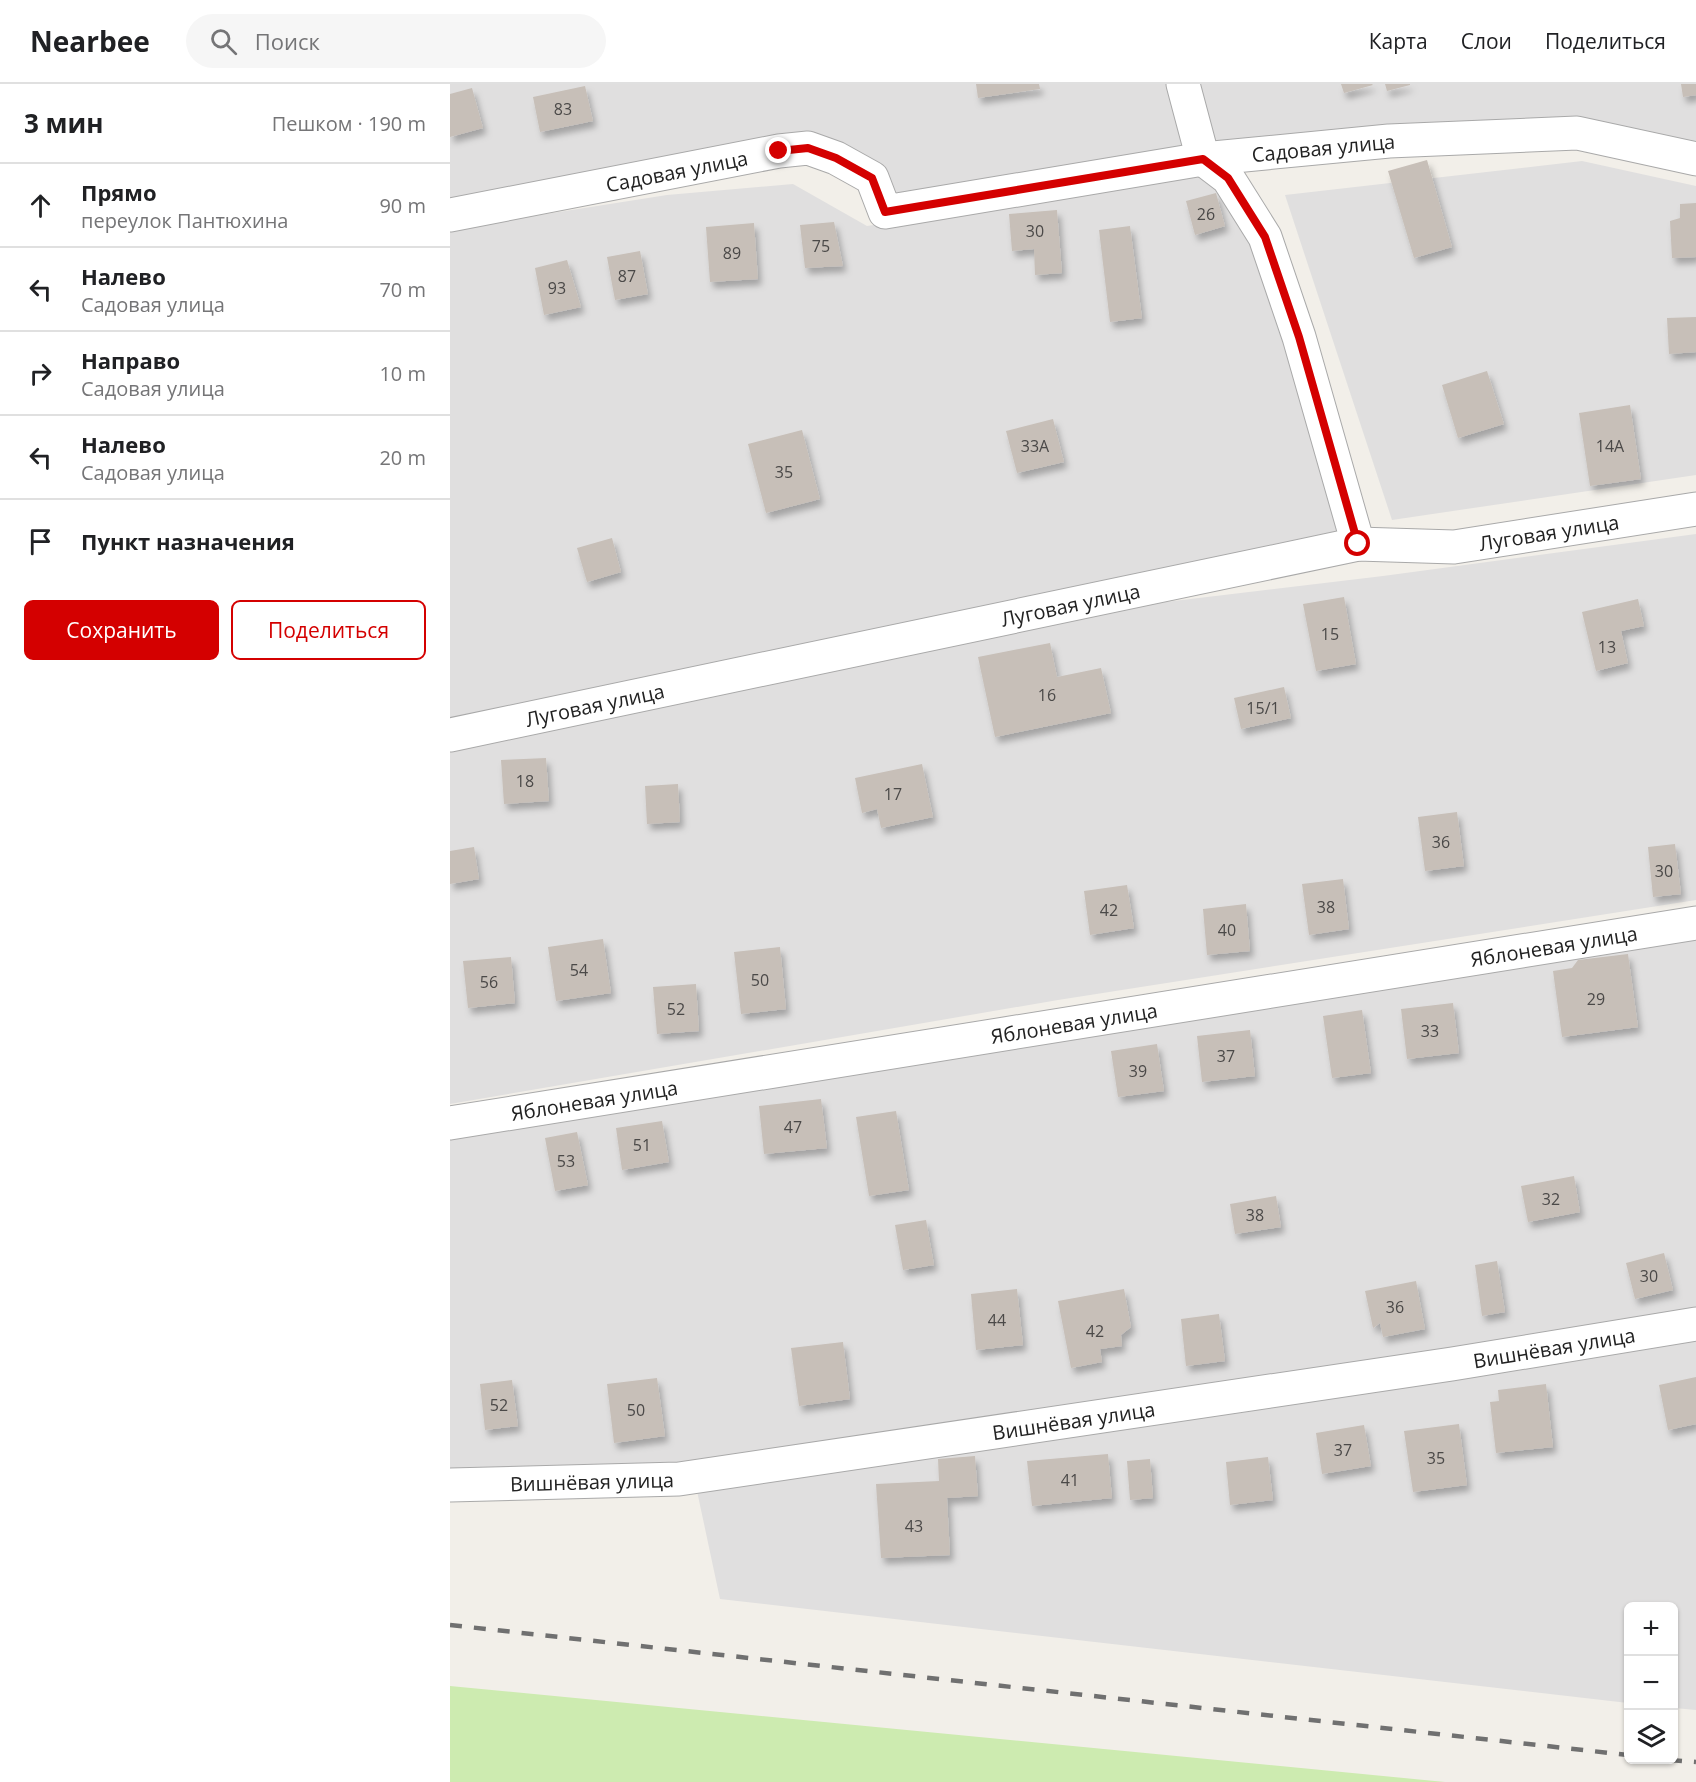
<!DOCTYPE html>
<html lang="ru">
<head>
<meta charset="utf-8">
<style>
	:root { --surface:#fff; --page:#f6f6f6; --text:#202124; --muted:#757577; --line:#e0e0e0; --accent:#d40000 }
	body { margin:0; font-family:"Open Sans",sans-serif; background:var(--page); color:var(--text) }
	.controls { position:absolute; right:18px; bottom:18px; display:grid; overflow:hidden; border-radius:9px; box-shadow:0 2px 4px #0004 }
	.controls button { width:54px; height:54px; display:grid; place-items:center; padding:0; border:0; border-bottom:2px solid var(--line); background:var(--surface); color:var(--text); font:30px sans-serif }
	.stop { position:absolute; width:18px; height:18px; margin:-14px; border:4px solid #d40000; border-radius:50%; background:#fff }
	.stop.end { background:#d40000; border-color:#fff; box-shadow:0 2px 6px #0008 }
	.list { margin:0; padding:0; list-style:none }
	h2 { display:flex; justify-content:space-between; align-items:center; height:78px; margin:0; padding:0 24px; font-size:26px }
	h2 small { font-size:20px; font-weight:400; color:var(--muted) }
	.list li { display:grid; grid-template-columns:39px 1fr auto; gap:18px; align-items:center; box-sizing:border-box; height:84px; padding:0 24px; border-top:2px solid var(--line) }
	.list b { display:block; font-size:22px; white-space:nowrap }
	.list p { margin:0; font-size:20px; white-space:nowrap; color:var(--muted) }
	.list em { font-size:20px; font-style:normal; color:var(--muted) }
	.actions { display:flex; gap:12px; padding:18px 24px }
	.actions a { flex:1; padding:14px 0; border:2px solid var(--accent); border-radius:9px; text-align:center; font-size:21px; color:var(--accent) }
	.actions .main { background:var(--accent); color:#fff }
	.icon { flex:none; width:33px; height:33px; fill:none; stroke:currentColor; stroke-width:2; stroke-linecap:round; stroke-linejoin:round }
	.map { position:relative; flex:none; width:1246px; height:1698px; overflow:hidden }
	header { display:flex; align-items:center; gap:36px; box-sizing:border-box; height:84px; padding:0 30px; background:var(--surface); border-bottom:2px solid var(--line) }
	header strong { font-size:28px }
	nav { display:flex; gap:33px; margin-inline-start:auto; font-size:21px }
	.search { width:420px; height:54px; background:var(--page); display:flex; align-items:center; gap:15px; box-sizing:border-box; padding:0 21px; border-radius:33px; color:var(--muted); font-size:22px }
	main { display:flex }
	aside { flex:1; background:var(--surface) }
	.map>svg:first-child { display:block }
	.residential { fill:#e0dfdf }
	.grass { fill:#cdebb0 }
	.building { fill:#c7bfb8; filter:url(#shadow) }
	.lines { fill:none; stroke-linecap:round; stroke-linejoin:round }
	.minor-casing { stroke:#a9a9a9; stroke-width:35 }
	.minor { stroke:#fff; stroke-width:33 }
	.rail { stroke:#707070; stroke-width:4.5; stroke-dasharray:12 12; stroke-linecap:butt }
	.route { stroke:#d40000; stroke-width:8 }
	.labels { text-anchor:middle; dominant-baseline:central; stroke-width:5; stroke-linejoin:round; paint-order:stroke }
	.number-label { font-size:16px; fill:#4b4948 }
	.street-label { font-size:20px; fill:#222; stroke:#fff }
</style>
</head>
<body>
<header>
<strong>Nearbee</strong>
<div class="search"><svg class="icon" aria-label="search" viewBox="0 0 24 24"><circle cx="10" cy="10" r="6"/><path d="M15 15l6 6"/></svg>Поиск</div>
<nav><a>Карта</a><a>Слои</a><a>Поделиться</a></nav>
</header>
<main>
<aside>
<h2>3 мин<small>Пешком · 190 m</small></h2>
<ul class="list">
<li><svg class="icon" aria-label="ahead" viewBox="0 0 24 24"><path d="M12 20V5M6 11l6-6 6 6"/></svg><div><b>Прямо</b><p>переулок Пантюхина</p></div><em>90 m</em></li>
<li><svg class="icon" aria-label="left" viewBox="0 0 24 24"><path d="M17 20v-9H6M10 6l-5 5 5 5"/></svg><div><b>Налево</b><p>Садовая улица</p></div><em>70 m</em></li>
<li><svg class="icon" aria-label="right" viewBox="0 0 24 24"><path d="M7 20v-9h11M14 6l5 5-5 5"/></svg><div><b>Направо</b><p>Садовая улица</p></div><em>10 m</em></li>
<li><svg class="icon" aria-label="left" viewBox="0 0 24 24"><path d="M17 20v-9H6M10 6l-5 5 5 5"/></svg><div><b>Налево</b><p>Садовая улица</p></div><em>20 m</em></li>
<li><svg class="icon" aria-label="arrive" viewBox="0 0 24 24"><path d="M6 21V4h12l-3 4 3 4H6"/></svg><div><b>Пункт назначения</b></div></li>
</ul>
<div class="actions"><a class="main">Сохранить</a><a>Поделиться</a></div>
</aside>
<div class="map">
<svg width="1246" height="1698" viewBox="0 0 1246 1698">
	<defs>
		<filter id="shadow"><feDropShadow dx="3.5" dy="6" stdDeviation="3" flood-color="#0004"/></filter>
	</defs>
	<rect width="100%" height="100%" fill="#f2efe9"/>
	<g class="residential">
		<polygon points="0,0 1246,0 1246,62 1127,49 440,117 356,55 0,116"/>
		<polygon points="1132,77 1246,102 1246,391 942,436 835,111"/>
		<polygon points="769,90 806,139 896,445 0,638 0,145 217,111 343,100 417,142"/>
		<polygon points="1246,450 1246,816 608,916 0,1020 0,663 665,524 933,492"/>
		<polygon points="1246,851 1246,1228 225,1379 0,1385 0,1049"/>
		<polygon points="1246,1251 1246,1626 1224,1624 1224,1522 1178,1522 1178,1619 270,1515 247,1407"/>
	</g>
	<polygon class="grass" points="0,1602 995,1698 0,1698"/>
	<g class="building">
		<polygon points="526,0 589,0 590,5 528,14"/>
		<polygon points="891,0 922,0 923,1 894,9"/>
		<polygon points="935,0 960,0 960,1 937,7"/>
		<polygon points="1231,0 1246,0 1246,11 1233,13"/>
		<polygon points="135,2 143,37 90,48 83,13"/>
		<polygon points="22,4 33,44 0,53 0,10"/>
		<polygon points="977,76 1002,163 964,174 938,87"/>
		<polygon points="766,109 775,142 745,151 736,117"/>
		<polygon points="1246,119 1246,173 1222,174 1220,137 1230,134 1230,120"/>
		<polygon points="607,126 612,189 585,191 584,165 562,167 559,130"/>
		<polygon points="384,138 393,182 355,184 350,141"/>
		<polygon points="304,139 308,195 260,198 256,143"/>
		<polygon points="680,142 692,234 660,238 649,146"/>
		<polygon points="190,167 198,210 165,216 157,173"/>
		<polygon points="117,176 131,223 94,231 85,184"/>
		<polygon points="1246,233 1246,268 1219,270 1217,234"/>
		<polygon points="1037,287 1054,340 1008,354 992,301"/>
		<polygon points="1180,321 1191,395 1140,402 1129,329"/>
		<polygon points="603,335 614,378 567,389 556,347"/>
		<polygon points="352,346 370,415 316,429 298,360"/>
		<polygon points="162,454 171,488 137,498 127,464"/>
		<polygon points="894,513 906,580 866,587 853,520"/>
		<polygon points="1188,515 1194,542 1171,547 1178,579 1146,587 1132,528"/>
		<polygon points="600,559 607,593 651,584 661,629 545,653 528,573"/>
		<polygon points="834,603 841,634 791,645 784,614"/>
		<polygon points="96,674 99,717 54,720 51,676"/>
		<polygon points="472,680 483,733 431,744 427,725 412,729 405,694"/>
		<polygon points="228,700 230,738 197,740 195,702"/>
		<polygon points="1007,728 1014,782 975,787 968,733"/>
		<polygon points="1225,760 1231,810 1203,813 1198,763"/>
		<polygon points="24,763 29,795 0,800 0,767"/>
		<polygon points="893,795 899,845 859,851 852,800"/>
		<polygon points="677,801 684,844 640,851 634,807"/>
		<polygon points="796,820 800,867 757,871 753,825"/>
		<polygon points="153,855 161,909 106,917 98,863"/>
		<polygon points="330,863 336,925 291,930 284,868"/>
		<polygon points="1178,870 1188,943 1112,953 1103,887 1122,884 1128,876"/>
		<polygon points="61,873 65,919 18,924 13,877"/>
		<polygon points="246,900 249,947 207,950 203,903"/>
		<polygon points="1003,919 1009,969 957,975 951,925"/>
		<polygon points="912,926 921,989 882,994 873,932"/>
		<polygon points="800,946 805,992 752,998 747,952"/>
		<polygon points="707,960 714,1007 668,1013 661,967"/>
		<polygon points="371,1015 377,1064 314,1070 309,1022"/>
		<polygon points="446,1027 459,1106 419,1112 406,1033"/>
		<polygon points="212,1037 219,1078 172,1086 166,1044"/>
		<polygon points="127,1048 138,1101 105,1107 95,1054"/>
		<polygon points="1124,1092 1130,1128 1078,1138 1071,1102"/>
		<polygon points="826,1112 831,1143 785,1150 780,1120"/>
		<polygon points="476,1136 484,1181 453,1186 445,1141"/>
		<polygon points="1214,1169 1223,1206 1185,1215 1176,1179"/>
		<polygon points="1047,1177 1055,1228 1032,1232 1025,1181"/>
		<polygon points="966,1197 975,1245 933,1253 930,1239 923,1244 915,1207"/>
		<polygon points="567,1205 573,1261 526,1266 521,1210"/>
		<polygon points="674,1205 681,1243 671,1251 672,1262 650,1265 652,1278 621,1284 608,1217"/>
		<polygon points="769,1230 775,1277 736,1282 731,1235"/>
		<polygon points="393,1258 400,1315 349,1322 341,1264"/>
		<polygon points="1246,1293 1246,1340 1218,1346 1209,1301"/>
		<polygon points="207,1294 215,1352 164,1359 157,1300"/>
		<polygon points="62,1296 68,1342 35,1346 30,1300"/>
		<polygon points="1096,1300 1103,1363 1046,1369 1040,1318 1049,1317 1048,1306"/>
		<polygon points="1009,1340 1017,1401 963,1408 954,1347"/>
		<polygon points="914,1341 921,1382 872,1390 866,1349"/>
		<polygon points="658,1370 662,1414 582,1422 577,1377"/>
		<polygon points="525,1372 528,1412 497,1414 500,1471 431,1474 426,1400 489,1397 488,1375"/>
		<polygon points="818,1373 823,1416 780,1421 776,1378"/>
		<polygon points="700,1375 703,1414 680,1416 677,1377"/>
	</g>
	<g class="lines">
		<defs>
			<g id="minor">
				<polyline points="733,0 753,75 778,94 815,153 849,253 908,460"/>
				<path id="s1" d="M0,131l329,-64 29,-3 28,10 36,20 13,34 318,-53 186,-18 188,-8 119,26"/>
				<path id="s2" d="M0,651l908,-191 96,3 242,-38"/>
				<path id="s3" d="M0,1039l1246,-200"/>
				<path id="s4" d="M0,1401l229,-6 773,-115 244,-40"/>
			</g>
		</defs>
		<use href="#minor" class="minor-casing"/>
		<use href="#minor" class="minor"/>
		<g class="rail">
			<polyline points="0,1541 1178,1671"/>
			<polyline points="1220,1676 1246,1678"/>
		</g>
	</g>
	<g class="lines">
		<polyline class="route" points="329,67 358,64 386,74 422,94 435,128 753,75 778,94 815,153 849,253 908,460"/>
	</g>
	<g class="labels">
		<g class="number-label">
			<text x="113" y="25">83</text>
			<text x="756" y="130">26</text>
			<text x="585" y="147">30</text>
			<text x="371" y="162">75</text>
			<text x="282" y="169">89</text>
			<text x="177" y="192">87</text>
			<text x="107" y="204">93</text>
			<text x="585" y="362">33А</text>
			<text x="1160" y="362">14А</text>
			<text x="334" y="388">35</text>
			<text x="880" y="550">15</text>
			<text x="1157" y="563">13</text>
			<text x="597" y="611">16</text>
			<text x="813" y="624">15/1</text>
			<text x="75" y="697">18</text>
			<text x="443" y="710">17</text>
			<text x="991" y="758">36</text>
			<text x="1214" y="787">30</text>
			<text x="876" y="823">38</text>
			<text x="659" y="826">42</text>
			<text x="777" y="846">40</text>
			<text x="129" y="886">54</text>
			<text x="310" y="896">50</text>
			<text x="39" y="898">56</text>
			<text x="1146" y="915">29</text>
			<text x="226" y="925">52</text>
			<text x="980" y="947">33</text>
			<text x="776" y="972">37</text>
			<text x="688" y="987">39</text>
			<text x="343" y="1043">47</text>
			<text x="192" y="1061">51</text>
			<text x="116" y="1077">53</text>
			<text x="1101" y="1115">32</text>
			<text x="805" y="1131">38</text>
			<text x="1199" y="1192">30</text>
			<text x="945" y="1223">36</text>
			<text x="547" y="1236">44</text>
			<text x="645" y="1247">42</text>
			<text x="49" y="1321">52</text>
			<text x="186" y="1326">50</text>
			<text x="893" y="1366">37</text>
			<text x="986" y="1374">35</text>
			<text x="620" y="1396">41</text>
			<text x="464" y="1442">43</text>
		</g>
		<g class="street-label">
			<text stroke="none"><textPath href="#s1" startOffset="915">Садовая улица</textPath></text>
			<text stroke="none"><textPath href="#s1" startOffset="231">Садовая улица</textPath></text>
			<text stroke="none"><textPath href="#s2" startOffset="1120">Луговая улица</textPath></text>
			<text stroke="none"><textPath href="#s2" startOffset="634">Луговая улица</textPath></text>
			<text stroke="none"><textPath href="#s2" startOffset="148">Луговая улица</textPath></text>
			<text stroke="none"><textPath href="#s3" startOffset="1118">Яблоневая улица</textPath></text>
			<text stroke="none"><textPath href="#s3" startOffset="632">Яблоневая улица</textPath></text>
			<text stroke="none"><textPath href="#s3" startOffset="146">Яблоневая улица</textPath></text>
			<text stroke="none"><textPath href="#s4" startOffset="1114">Вишнёвая улица</textPath></text>
			<text stroke="none"><textPath href="#s4" startOffset="628">Вишнёвая улица</textPath></text>
			<text stroke="none"><textPath href="#s4" startOffset="142">Вишнёвая улица</textPath></text>
		</g>
	</g>
</svg>
<div class="controls">
<button>+</button>
<button>−</button>
<button><svg class="icon" aria-label="layers" viewBox="0 0 24 24"><path d="M12 4l9 5-9 5-9-5zM3 14l9 5 9-5"/></svg></button>
</div>
<div class="stop" style="left:908px;top:460px"></div>
<div class="stop end" style="left:329px;top:67px"></div>
</div>
</main>
</body>
</html>
